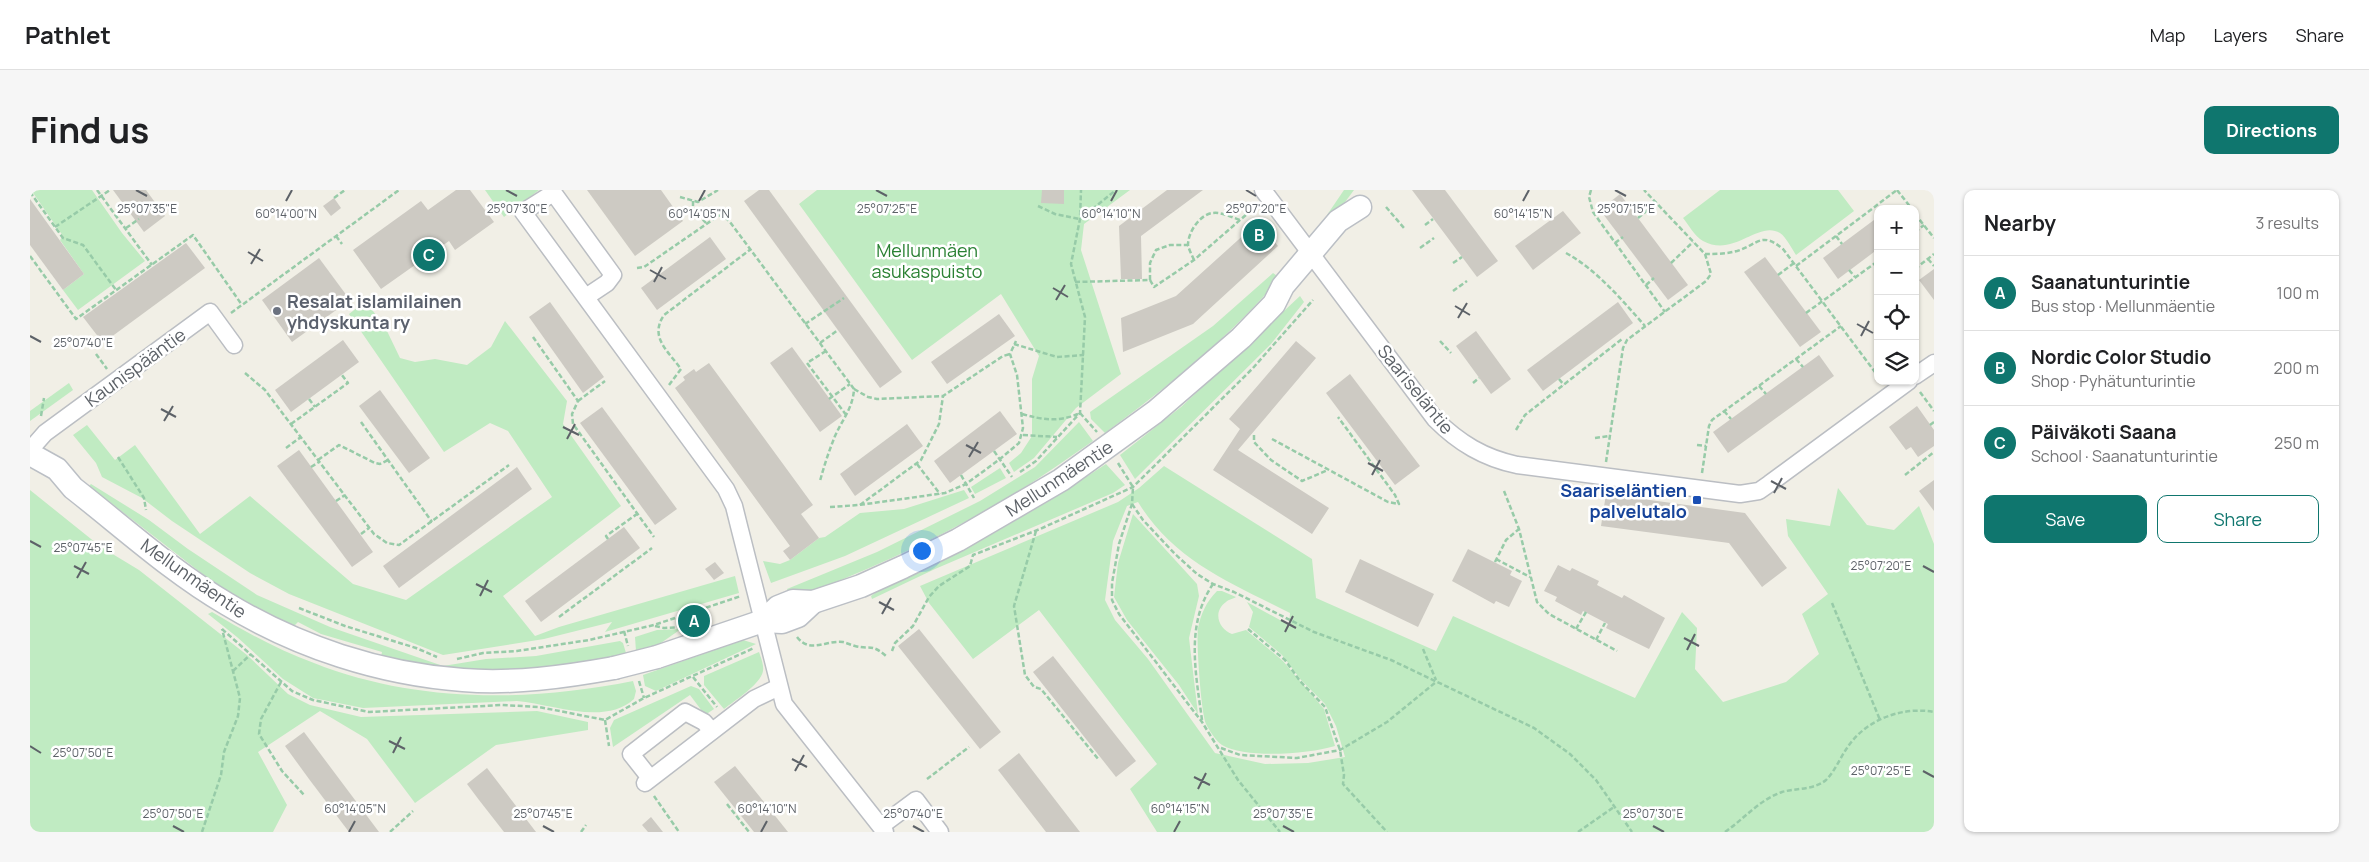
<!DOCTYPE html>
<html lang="en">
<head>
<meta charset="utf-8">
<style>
	:root { --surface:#fff; --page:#f6f6f6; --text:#202124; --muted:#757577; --line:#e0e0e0; --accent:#0f766e }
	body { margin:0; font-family:Manrope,sans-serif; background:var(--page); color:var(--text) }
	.controls { position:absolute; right:15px; top:15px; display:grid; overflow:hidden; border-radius:10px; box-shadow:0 1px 4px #0004 }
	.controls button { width:45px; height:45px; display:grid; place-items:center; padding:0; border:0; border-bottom:1px solid var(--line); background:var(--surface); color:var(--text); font:25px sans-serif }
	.you { position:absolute; left:891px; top:360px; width:18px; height:18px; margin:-12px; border:4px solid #fff; border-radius:50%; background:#1a73e8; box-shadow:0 0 0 8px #1a73e833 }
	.badge { display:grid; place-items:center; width:32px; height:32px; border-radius:50%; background:var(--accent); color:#fff; font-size:16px; font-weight:700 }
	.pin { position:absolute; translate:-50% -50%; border:2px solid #fff; box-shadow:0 1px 5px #0006 }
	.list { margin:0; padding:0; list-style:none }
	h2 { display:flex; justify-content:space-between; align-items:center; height:65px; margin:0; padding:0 20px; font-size:21px }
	h2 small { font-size:16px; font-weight:400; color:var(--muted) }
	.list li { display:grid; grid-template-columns:32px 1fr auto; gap:15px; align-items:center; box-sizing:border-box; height:75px; padding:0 20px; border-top:1px solid var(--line) }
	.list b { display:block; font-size:19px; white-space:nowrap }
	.list p { margin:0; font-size:16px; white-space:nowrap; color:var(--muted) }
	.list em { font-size:16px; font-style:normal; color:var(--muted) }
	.actions { display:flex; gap:10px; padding:15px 20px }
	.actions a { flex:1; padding:11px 0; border:1px solid var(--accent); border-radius:10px; text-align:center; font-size:18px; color:var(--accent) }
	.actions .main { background:var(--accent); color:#fff }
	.icon { flex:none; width:28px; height:28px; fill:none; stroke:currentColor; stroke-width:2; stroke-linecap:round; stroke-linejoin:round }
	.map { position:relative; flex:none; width:1904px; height:642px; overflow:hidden; border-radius:10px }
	header { display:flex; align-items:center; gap:30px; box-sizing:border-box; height:70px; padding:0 25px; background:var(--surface); border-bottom:1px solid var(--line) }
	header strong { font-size:24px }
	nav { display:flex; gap:28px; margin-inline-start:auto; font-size:18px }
	.intro { display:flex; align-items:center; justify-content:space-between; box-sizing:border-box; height:120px; padding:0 30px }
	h1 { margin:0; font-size:35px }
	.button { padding:12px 22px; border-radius:10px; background:var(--accent); color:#fff; font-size:18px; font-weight:700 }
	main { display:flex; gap:30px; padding:0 30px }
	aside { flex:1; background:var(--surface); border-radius:10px; box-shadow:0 1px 4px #0004 }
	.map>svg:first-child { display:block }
	.green { fill:#c0ebc2; fill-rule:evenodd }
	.building { fill:#cdcac3 }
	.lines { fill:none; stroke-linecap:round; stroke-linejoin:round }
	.street-casing { stroke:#bbbec3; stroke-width:19 }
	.secondary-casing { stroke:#bbbfc5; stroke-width:25 }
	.path { stroke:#97cba8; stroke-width:2.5; stroke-dasharray:5 2.5; stroke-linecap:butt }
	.street { stroke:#fff; stroke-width:16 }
	.secondary { stroke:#fff; stroke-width:22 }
	.secondary-bridge-casing { stroke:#bbbfc5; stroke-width:25; stroke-linecap:butt }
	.secondary-bridge { stroke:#fff; stroke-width:22 }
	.ticks { fill:none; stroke:#5d6268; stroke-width:2 }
	.worship-dot { fill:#6b7280; stroke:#fff; stroke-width:2 }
	.transit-dot { fill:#1a4fb4; stroke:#fff; stroke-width:2 }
	.labels { text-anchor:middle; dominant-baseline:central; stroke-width:5; stroke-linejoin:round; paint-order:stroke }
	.park-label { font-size:18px; fill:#2a8133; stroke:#fff }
	.worship-label { font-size:18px; font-weight:bold; fill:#5b616d; stroke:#fff; text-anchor:start }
	.street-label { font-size:18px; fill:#5d6268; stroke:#fff }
	.transit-label { font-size:18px; font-weight:bold; fill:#164399; stroke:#fff; text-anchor:end }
	.ticks-label { font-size:12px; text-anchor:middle; fill:#5d6268; stroke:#fff; stroke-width:5; stroke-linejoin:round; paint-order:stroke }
</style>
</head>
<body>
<header>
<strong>Pathlet</strong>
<nav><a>Map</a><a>Layers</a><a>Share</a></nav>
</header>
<div class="intro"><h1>Find us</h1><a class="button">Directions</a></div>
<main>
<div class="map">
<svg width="1904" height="642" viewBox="0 0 1904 642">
	<rect width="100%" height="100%" fill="#f1efe6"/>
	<g class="green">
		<polygon points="1,0 62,0 92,43 115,71 48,120 33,100 54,84 30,50 33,46"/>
		<polygon points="455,0 509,0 474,27"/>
		<polygon points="787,0 1100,0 1054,34 1051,60 1091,184 1046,218 1004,268 984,282 979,273 991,263 1002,246 1002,189 1009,166 971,104 882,170 769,14"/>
		<polygon points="1314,0 1324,0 1301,31 1297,25"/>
		<path d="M1690,0h118l16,21 -58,44c-4,-6 -10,-18 -16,-22 -22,-13 -46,25 -77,8 -8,-4 -15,-17 -20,-23z"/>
		<path d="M1243,83l7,5c-51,60 -113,109 -175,155l-14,-14 -1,-7 123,-86z"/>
		<polygon points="1270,106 1274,112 1241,154 1105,289 1090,265 1151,217"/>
		<polygon points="336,111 357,141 370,168 385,172 405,169 437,175 461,157 475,131 537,211 533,234 591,316 473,406 505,446 529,437 705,386 709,403 575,442 582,432 514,449 413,465 259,404 220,383 142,331 112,308 72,287 66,273 43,245 57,235 85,270 105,255 170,344 220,306 323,394 376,410 522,307 478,241 460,233 414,262 319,124"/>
		<polygon points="39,193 43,200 0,231 0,221"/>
		<path d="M1049,232l14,19c-25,17 -50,35 -76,51 -71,44 -148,78 -227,108l-3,-11 90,-37 103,-51 55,-34z"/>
		<polygon points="1076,274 1095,295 1083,303 905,379 842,409 841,406 848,401 950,351 1024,308"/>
		<path d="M1134,276l148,93 4,39 120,53 17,-35 182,82 47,-86 15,16 -2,41 28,33 63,-20 33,-28 -17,-40 26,-20 -40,-58 -2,-17 44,7 8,-38 29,37 27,5 25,-24 15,38v288h-777l-27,-43 27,-25 -118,-154 -66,49 -44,-56 -9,-17 198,-84 21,-14zM1108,312c36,59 93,81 152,111l-1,12 -42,-23 6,10 -4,15 33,28 19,25 24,24 11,22 9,31 -37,6 -43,1 -50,-11 -67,-94 -33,-39 -10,-20 8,-59 14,-35z"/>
		<polygon points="970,278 976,288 945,304 941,297"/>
		<path d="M61,294l58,36 39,29 69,46 73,32 113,39 43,-7 50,-3 84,-15 3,2 3,10 -11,4c-26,4 -53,11 -80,13 -51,5 -103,-4 -154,-13l1,-5 -61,-18 -23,-12 -5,5 -9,-4 -66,-37 -129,-100z"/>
		<polygon points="0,300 71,357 109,380 217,465 258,504 280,515 331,527 507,521 558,532 558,540 466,555 385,613 337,549 290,521 228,562 257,615 243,642 0,642"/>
		<polygon points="934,300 939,308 815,366 741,393 733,371 750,374 760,370 789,348 795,347 830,323 874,319"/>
		<polygon points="1103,324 1167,394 1169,406 1159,448 1168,524 1149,495 1097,430 1084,407 1088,373"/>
		<path d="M1187,401h5l14,6c-3,2 -7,2 -10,5 -14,10 -7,27 6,32l14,-4 37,31 41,48 11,37c-26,8 -90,13 -113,-1 -6,-4 -13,-15 -16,-21 -5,-11 -10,-84 -8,-96 3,-14 8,-26 19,-37z"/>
		<path d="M182,422c32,19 66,38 102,51 101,40 214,39 319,18l3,10 -2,8c-29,27 -82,5 -117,2l-154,7 -50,-10 -30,-19 -46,-42 -29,-23z"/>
		<polygon points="651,439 628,455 606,461 605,447 627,440"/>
		<polygon points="713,450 726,454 626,501 615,496 613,485"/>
		<path d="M729,462c2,6 5,13 4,19 -2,13 -29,30 -39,38l-20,-24v-9z"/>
		<polygon points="661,496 669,499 684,519 675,525 660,505 583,557 580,538 584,530"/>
	</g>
	<g class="building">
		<polygon points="83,0 116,0 135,26 114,42"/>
		<polygon points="426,0 440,0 464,32 425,60 419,51 351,99 323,60 391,11 398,20"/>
		<polygon points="557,0 631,0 653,31 605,66"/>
		<polygon points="729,0 739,0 872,182 850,198 714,11"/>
		<polygon points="1012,0 1034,0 1034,14 1011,13"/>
		<polygon points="1137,0 1173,0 1111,46 1112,89 1091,89 1089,36"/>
		<polygon points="1382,0 1415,0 1468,71 1447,87"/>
		<polygon points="1590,4 1658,95 1638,110 1570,20"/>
		<polygon points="304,8 311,18 301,26 293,16"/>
		<polygon points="0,9 54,84 33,100 0,55"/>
		<polygon points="1533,21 1551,43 1503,80 1485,56"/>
		<polygon points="1848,27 1848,59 1808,89 1793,68"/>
		<polygon points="1228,32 1248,56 1163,134 1093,162 1091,128 1146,106"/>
		<polygon points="680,47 696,69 627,120 611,98"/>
		<polygon points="156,53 175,78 73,153 53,127"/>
		<polygon points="1735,67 1791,142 1770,157 1714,82"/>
		<polygon points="289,68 320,110 262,152 232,110"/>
		<polygon points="1904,79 1904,110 1889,90"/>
		<polygon points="520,112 574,187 553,203 499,127"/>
		<polygon points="1588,112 1603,133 1513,201 1497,180"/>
		<polygon points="969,124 985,146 917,194 901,172"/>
		<polygon points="1446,141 1481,189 1461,204 1426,156"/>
		<polygon points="313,150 329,172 261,222 245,200"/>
		<polygon points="1266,151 1286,168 1208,260 1299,318 1282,344 1183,280 1210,239 1199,229"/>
		<polygon points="762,157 812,226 790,242 740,173"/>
		<polygon points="1789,165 1804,186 1698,263 1683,242"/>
		<polygon points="679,173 783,315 771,324 789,348 760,370 753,361 760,356 645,198 655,190 653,187 664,179 666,182"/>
		<polygon points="1320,184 1390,276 1365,295 1296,203"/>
		<polygon points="350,200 400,268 379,283 329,216"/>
		<polygon points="1887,216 1904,240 1904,256 1888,267 1881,257 1876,260 1859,237"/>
		<polygon points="572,217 647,319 625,335 550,233"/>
		<polygon points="970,221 987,244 920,293 904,271"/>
		<polygon points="877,234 893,256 825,306 810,284"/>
		<polygon points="269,260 343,362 322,377 247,276"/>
		<polygon points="487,277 502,299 369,398 353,376"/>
		<polygon points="1904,290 1904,321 1889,301"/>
		<polygon points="1576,304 1715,323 1757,378 1732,397 1699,353 1571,336"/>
		<polygon points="594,337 610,358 511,432 495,411"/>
		<polygon points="1438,359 1482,381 1480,385 1492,391 1479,417 1466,411 1464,414 1422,391"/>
		<polygon points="1330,369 1404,404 1388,437 1315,402"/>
		<polygon points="685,372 694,383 684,390 675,379"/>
		<polygon points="1528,375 1540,381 1542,378 1569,391 1567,395 1592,408 1594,405 1635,428 1619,459 1576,438 1578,434 1553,421 1551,425 1525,411 1527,407 1514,401"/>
		<polygon points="889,439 971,542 950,559 868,456"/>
		<polygon points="1023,466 1106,571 1086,587 1003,482"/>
		<polygon points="274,542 349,642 319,642 279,589 255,556"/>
		<polygon points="989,563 1050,642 1016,642 968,580"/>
		<polygon points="705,576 758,642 724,642 684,592"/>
		<polygon points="457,578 506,642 474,642 449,610 437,594"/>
		<polygon points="621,627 633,642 618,642 612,635"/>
	</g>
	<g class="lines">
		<defs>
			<g id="street">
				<path d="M1233,0l172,229c24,24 49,39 82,46l223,29 19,-3 10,-7 140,-103"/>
				<polyline points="556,107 577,93 583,85 525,5 520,5 493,22 696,299 704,316 710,340 754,514 855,642"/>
				<polyline points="1885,186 1904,173"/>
				<polyline points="0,260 15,243 180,122 204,155"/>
				<polyline points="620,588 601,564 655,522 674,532 682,541"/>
				<polyline points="615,593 724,509 749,497"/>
				<polyline points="851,636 886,610 910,642"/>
			</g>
			<g id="secondary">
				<path d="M0,264l27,15 16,19c50,39 99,84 154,116 71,43 153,70 236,76 50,4 101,-3 151,-12"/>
				<polyline points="733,431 748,417 763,411 783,412 831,396 873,377 928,350 1031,290 1125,222 1211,148 1244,114 1253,96 1308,31 1330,17"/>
				<polyline points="627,467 733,431 752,432 768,426 783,412"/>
			</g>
		</defs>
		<use href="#street" class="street-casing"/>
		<use href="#secondary" class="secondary-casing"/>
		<g class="path">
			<polyline points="67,0 122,75"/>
			<polyline points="1561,0 1559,7 1563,22 1635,122"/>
			<polyline points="1867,0 1882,19"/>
			<polyline points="0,2 33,48 53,55 86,100"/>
			<polyline points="650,7 668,12 688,0"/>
			<polyline points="304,8 315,0"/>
			<polyline points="663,11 663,19 676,33"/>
			<polyline points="1008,16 1025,24 1050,29 1086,0"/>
			<polyline points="1356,17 1374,38"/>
			<polyline points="1885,24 1904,48"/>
			<polyline points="1608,28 1626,13"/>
			<polyline points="1395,35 1403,29"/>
			<polyline points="25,37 80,0"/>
			<polyline points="96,38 109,29"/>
			<polyline points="1885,42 1894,35"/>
			<polyline points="306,46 312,54"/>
			<polyline points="1806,46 1812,54"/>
			<polyline points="1585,53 1593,47"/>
			<polyline points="1390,58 1404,48"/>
			<path d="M1536,63c31,17 56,47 79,73"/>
			<path d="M1675,64c10,0 21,0 32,-3 22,-7 24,-20 46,-2l95,127"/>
			<polyline points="0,66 46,129 163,45 212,115"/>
			<polyline points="1898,69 1904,76"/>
			<path d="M1164,70c-2,-5 -5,-10 -6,-15 0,-13 12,-31 25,-32 9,-1 18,4 27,7"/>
			<polyline points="1423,73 1432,67"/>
			<polyline points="1641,73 1663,52"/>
			<polyline points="1766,76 1867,0"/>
			<path d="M607,78l7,-1 74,-51 5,-1 7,7 124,167c-1,19 -12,31 -19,47 -6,15 -11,30 -15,45"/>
			<polyline points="1885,79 1904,64"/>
			<polyline points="1819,80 1825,87"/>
			<polyline points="1748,85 1764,73"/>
			<polyline points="1120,90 1124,97 1164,70 1225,17"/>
			<polyline points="1045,92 1120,90 1120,73 1126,60 1140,55 1158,55"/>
			<polyline points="1616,95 1624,88"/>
			<polyline points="1423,101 1437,91"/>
			<polyline points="201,123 369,0"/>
			<polyline points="1776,123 1848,71"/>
			<polyline points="775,134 814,108"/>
			<polyline points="503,147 548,211 542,224 543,234 624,347"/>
			<polyline points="1410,151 1421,163"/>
			<polyline points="790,153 808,140"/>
			<polyline points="984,154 1027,167 1054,165"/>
			<polyline points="796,161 777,173 817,226"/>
			<polyline points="66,164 77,179"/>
			<polyline points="1766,169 1773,177"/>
			<polyline points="215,183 235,200 344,344 357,353 369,355 479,275"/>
			<polyline points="1529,189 1534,195"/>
			<polyline points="1443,193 1449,188"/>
			<path d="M639,195l12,-16c-13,-18 -32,-32 -17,-54l87,-66"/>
			<polyline points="1729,196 1736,204"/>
			<polyline points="824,199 838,207 847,209 913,206 973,166 980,164"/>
			<polyline points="1890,202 1904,221"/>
			<polyline points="279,209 285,217"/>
			<polyline points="799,209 820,194"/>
			<polyline points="548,211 575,191"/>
			<polyline points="1694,221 1701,229"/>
			<polyline points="1050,223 1067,242"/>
			<path d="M992,224c21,6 36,8 56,0"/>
			<polyline points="11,226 14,208"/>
			<polyline points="331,232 402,332"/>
			<polyline points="261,234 318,193 312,185"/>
			<polyline points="1900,235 1904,232"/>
			<polyline points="1486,240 1495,225 1592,149"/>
			<polyline points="993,245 1027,247"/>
			<polyline points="1224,245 1224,252 1241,270 1272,291 1298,280"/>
			<polyline points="1565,248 1579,246"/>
			<polyline points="1242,249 1358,312 1369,314 1365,305 1308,227"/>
			<polyline points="1667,255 1676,256"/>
			<polyline points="256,258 271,247"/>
			<polyline points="964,261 982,287"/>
			<polyline points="88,267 114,308 116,320"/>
			<polyline points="288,270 309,255 345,273 350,274 358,270"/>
			<polyline points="1576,272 1593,158 1597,150 1676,91 1681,84 1675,64 1614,0"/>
			<polyline points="1088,273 1103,297 1102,314 1089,354 1082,393 1082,410 1089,424 1172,532 1208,590 1250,642"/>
			<polyline points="887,274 910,304"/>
			<polyline points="281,277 289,272"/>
			<polyline points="990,282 1006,271 1050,223 1055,127 1041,74 1050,29 1051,0"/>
			<polyline points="1672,283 1679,236 1682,230 1811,136"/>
			<polyline points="931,285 944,308"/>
			<polyline points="1875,285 1904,262"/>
			<polyline points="1474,301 1489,339 1507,412 1519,424 1587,461"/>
			<polyline points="306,311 315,305"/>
			<polyline points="1102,314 1113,330 1145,364 1167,384 1183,394 1204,402 1284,442 1361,470 1504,538 1540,564 1566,590 1602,642"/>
			<polyline points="830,315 891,270 909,234 913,206"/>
			<polyline points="800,317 829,315 915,303 936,294 970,269 989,253 993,238 987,185 980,164 986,151"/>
			<polyline points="1006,341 984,416 995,485 1004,497 1011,499 1069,570"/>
			<polyline points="331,344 339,338"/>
			<polyline points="578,349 576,346 607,324"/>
			<polyline points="1466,369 1500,387"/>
			<polyline points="1465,372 1476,350 1489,339"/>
			<polyline points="1802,413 1850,530"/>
			<polyline points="269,418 315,436 386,458 407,467"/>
			<polyline points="529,427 622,358"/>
			<polyline points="625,436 634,438 652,437"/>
			<polyline points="192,439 262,501 283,510 339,522 472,515 509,517 575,530 614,508 724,458"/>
			<polyline points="1218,439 1255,470 1270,491 1295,517 1310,560 1314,585 1313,594 1357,642"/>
			<polyline points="1546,439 1556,422"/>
			<polyline points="594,441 598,456"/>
			<path d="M767,447c13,17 29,3 46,5 4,1 8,3 12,4 16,4 16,-3 31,10"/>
			<polyline points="1566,450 1575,433"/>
			<polyline points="1393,459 1406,490"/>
			<polyline points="862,461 865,453 883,436 899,407 909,396 940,376 943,365 1010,339 1103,297 1223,178 1283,110"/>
			<polyline points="427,469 453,463 487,461 559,450 624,435 711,406"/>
			<polyline points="203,481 221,464"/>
			<polyline points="663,487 687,517"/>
			<polyline points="609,491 614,508"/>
			<polyline points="251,492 231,529 229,544 252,581 275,606"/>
			<polyline points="575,530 579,556"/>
			<path d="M1172,530c-6,-46 -17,-95 11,-136"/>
			<polyline points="1191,558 1210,565 1267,568 1310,560 1357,532 1406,492"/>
			<polyline points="897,589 939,557"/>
			<polyline points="624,606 649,642"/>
			<polyline points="697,614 719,642"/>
			<polyline points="172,642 191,585 194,562 208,526 210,508 192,439"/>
			<polyline points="360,642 383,621"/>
			<polyline points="551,642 556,635"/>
			<polyline points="1548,642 1584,617"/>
			<path d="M1695,642c19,-13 34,-32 57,-40 14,-4 32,-2 44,-12 9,-9 14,-22 21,-32 18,-28 55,-42 87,-36"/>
		</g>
		<use href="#street" class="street"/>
		<use href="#secondary" class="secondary"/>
		<defs>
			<polyline id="secondary-bridge" points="584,478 627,467"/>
		</defs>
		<use href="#secondary-bridge" class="secondary-bridge-casing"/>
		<use href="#secondary-bridge" class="secondary-bridge"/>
	</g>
	<path class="ticks" d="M106,0l11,6M476,0l11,6M846,0l11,6M1216,0l10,6M1585,0l11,6M256,11l6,-11M669,11l6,-11M1081,11l6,-11M1493,11l6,-11M218,62l15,9M221,74l9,-15M620,80l16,9M624,92l8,-15M1023,98l15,9M1026,110l9,-15M1425,116l15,9M1428,128l9,-15M1827,134l16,9M0,146l11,6M1831,146l8,-15M131,219l15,8M134,231l9,-15M533,237l16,8M537,249l8,-15M936,255l15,8M939,267l9,-15M1338,273l15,8M1342,285l8,-15M1741,291l15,8M1744,303l8,-15M0,351l11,6M44,376l15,8M1893,376l11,6M47,388l9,-16M446,394l16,8M450,406l8,-16M849,412l15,8M852,424l9,-16M1251,430l15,8M1255,442l8,-16M1654,448l15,8M1657,460l8,-16M359,551l16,8M0,556l11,7M363,563l8,-16M762,569l15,8M765,581l9,-16M1893,581l11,6M1164,587l16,8M1168,599l8,-16M143,636l11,6M513,636l11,6M883,636l11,6M1253,636l11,6M1623,636l11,6M319,642l6,-11M731,642l6,-11M1144,642l6,-11"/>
	<circle class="worship-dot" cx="247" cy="121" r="5"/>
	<rect class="transit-dot" x="1662" y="305" width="10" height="10" rx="2.5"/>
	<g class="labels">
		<g class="park-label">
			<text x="897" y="60">Mellunmäen<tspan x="897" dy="21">asukaspuisto</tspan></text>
		</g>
		<g class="worship-label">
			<text x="257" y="111">Resalat islamilainen<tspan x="257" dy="21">yhdyskunta ry</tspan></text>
		</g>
		<g class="street-label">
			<text transform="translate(105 177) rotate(-36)">Kaunispääntie</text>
			<text transform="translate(1386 199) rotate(51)">Saariseläntie</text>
			<text transform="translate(1029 288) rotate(-33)">Mellunmäentie</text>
			<text transform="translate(164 388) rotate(35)">Mellunmäentie</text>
		</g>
		<g class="transit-label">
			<text x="1657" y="300">Saariseläntien<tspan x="1657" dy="21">palvelutalo</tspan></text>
		</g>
	</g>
	<g class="ticks-label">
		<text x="117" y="23">25°07'35"E</text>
		<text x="487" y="23">25°07'30"E</text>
		<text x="857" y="23">25°07'25"E</text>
		<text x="1226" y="23">25°07'20"E</text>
		<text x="1596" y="23">25°07'15"E</text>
		<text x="256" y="28">60°14'00"N</text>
		<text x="669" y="28">60°14'05"N</text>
		<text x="1081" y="28">60°14'10"N</text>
		<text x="1493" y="28">60°14'15"N</text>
		<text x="53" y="157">25°07'40"E</text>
		<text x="53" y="362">25°07'45"E</text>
		<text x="1851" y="380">25°07'20"E</text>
		<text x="53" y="567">25°07'50"E</text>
		<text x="1851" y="585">25°07'25"E</text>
		<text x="325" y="623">60°14'05"N</text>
		<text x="737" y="623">60°14'10"N</text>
		<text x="1150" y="623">60°14'15"N</text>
		<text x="143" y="628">25°07'50"E</text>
		<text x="513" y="628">25°07'45"E</text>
		<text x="883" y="628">25°07'40"E</text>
		<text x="1253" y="628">25°07'35"E</text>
		<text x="1623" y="628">25°07'30"E</text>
	</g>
</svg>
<div class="controls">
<button>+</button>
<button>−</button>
<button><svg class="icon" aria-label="locate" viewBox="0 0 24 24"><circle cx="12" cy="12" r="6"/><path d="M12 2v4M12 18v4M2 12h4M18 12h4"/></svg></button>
<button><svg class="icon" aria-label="layers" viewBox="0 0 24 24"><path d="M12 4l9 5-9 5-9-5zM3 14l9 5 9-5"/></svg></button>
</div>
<div class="you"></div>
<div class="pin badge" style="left:664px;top:431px">A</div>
<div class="pin badge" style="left:1229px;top:45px">B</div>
<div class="pin badge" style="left:399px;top:65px">C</div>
</div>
<aside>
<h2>Nearby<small>3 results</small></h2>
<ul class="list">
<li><span class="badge">A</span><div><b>Saanatunturintie</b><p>Bus stop · Mellunmäentie</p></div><em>100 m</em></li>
<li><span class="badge">B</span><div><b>Nordic Color Studio</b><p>Shop · Pyhätunturintie</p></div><em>200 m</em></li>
<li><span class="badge">C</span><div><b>Päiväkoti Saana</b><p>School · Saanatunturintie</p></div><em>250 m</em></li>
</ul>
<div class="actions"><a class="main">Save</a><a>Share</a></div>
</aside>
</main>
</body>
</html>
